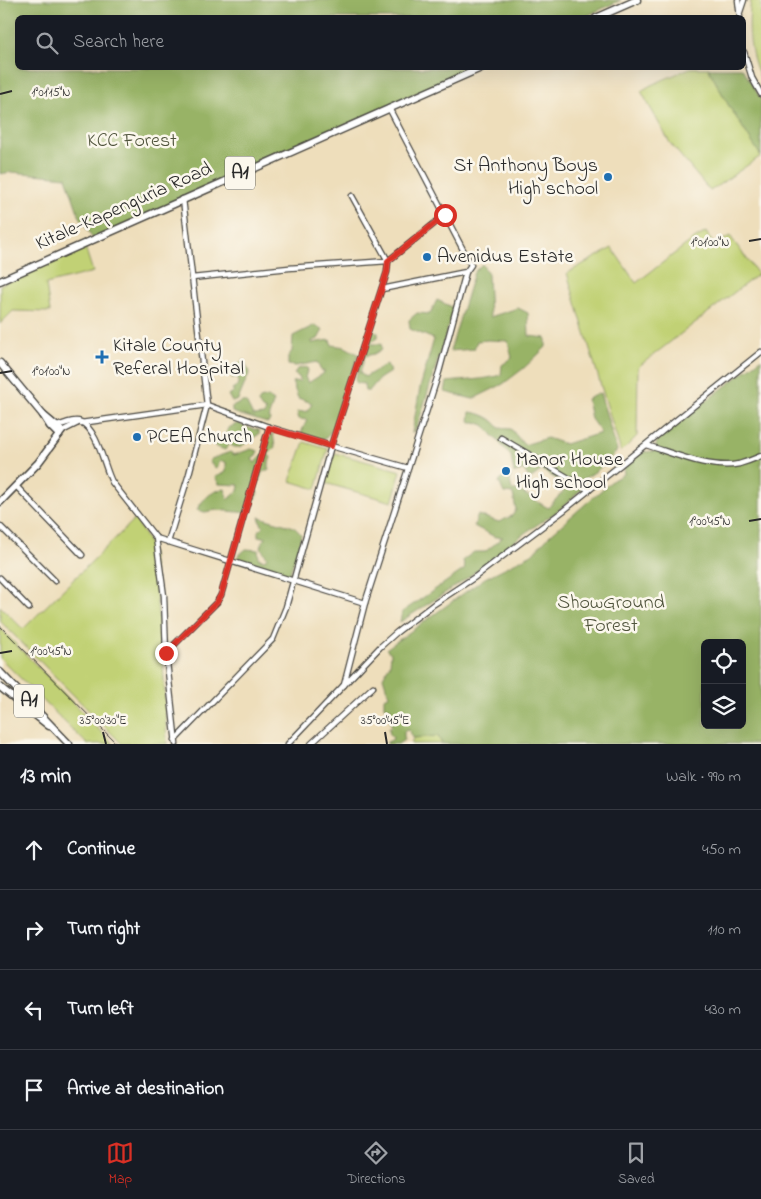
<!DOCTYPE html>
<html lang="en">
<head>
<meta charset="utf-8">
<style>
	:root { --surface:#171b24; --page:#242831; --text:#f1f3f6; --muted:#9ea1a6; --line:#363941; --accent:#d93025 }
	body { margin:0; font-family:"Indie Flower",sans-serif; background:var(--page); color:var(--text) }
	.controls { position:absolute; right:15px; bottom:15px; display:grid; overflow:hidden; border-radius:8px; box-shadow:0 5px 20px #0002 }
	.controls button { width:45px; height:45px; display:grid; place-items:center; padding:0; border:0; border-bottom:1px solid var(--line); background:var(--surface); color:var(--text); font:25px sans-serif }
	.stop { position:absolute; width:15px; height:15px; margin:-11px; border:4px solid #d93025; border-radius:50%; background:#fff }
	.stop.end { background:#d93025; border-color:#fff; box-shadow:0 1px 5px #0008 }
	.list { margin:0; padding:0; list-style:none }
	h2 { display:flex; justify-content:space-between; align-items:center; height:65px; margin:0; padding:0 20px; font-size:21px }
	h2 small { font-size:16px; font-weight:400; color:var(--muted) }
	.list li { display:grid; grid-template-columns:32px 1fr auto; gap:15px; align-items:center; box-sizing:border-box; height:80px; padding:0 20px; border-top:1px solid var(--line) }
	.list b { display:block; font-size:19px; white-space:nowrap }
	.list em { font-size:16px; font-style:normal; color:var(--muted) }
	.icon { flex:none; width:28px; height:28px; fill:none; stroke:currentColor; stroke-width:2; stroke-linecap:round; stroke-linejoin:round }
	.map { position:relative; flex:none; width:761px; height:744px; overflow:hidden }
	.search { position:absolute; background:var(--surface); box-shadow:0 5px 20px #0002; left:15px; right:15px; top:15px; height:55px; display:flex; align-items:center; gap:12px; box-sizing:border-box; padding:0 18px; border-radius:8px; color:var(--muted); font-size:19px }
	.sheet { height:385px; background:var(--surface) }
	nav { display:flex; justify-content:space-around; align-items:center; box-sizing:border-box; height:70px; border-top:1px solid var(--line); background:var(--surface); font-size:14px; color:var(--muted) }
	nav a { display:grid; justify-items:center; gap:2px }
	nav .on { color:var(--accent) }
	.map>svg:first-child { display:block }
	.green { fill:#c1d174; stroke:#767e50 }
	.forest { fill:#98b366; stroke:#626f48; fill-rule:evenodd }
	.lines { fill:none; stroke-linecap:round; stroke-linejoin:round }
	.minor-casing { stroke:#484641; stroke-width:7 }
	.highway-casing { stroke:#484641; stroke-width:9 }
	.minor { stroke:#fff; stroke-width:4.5 }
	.highway { stroke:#fff; stroke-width:6 }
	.rail { stroke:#2b2b2b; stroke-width:1 }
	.route { stroke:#d93025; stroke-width:6 }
	.ticks { fill:none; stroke:#2b2b2b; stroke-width:2 }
	.poi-dot { fill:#1f6fb2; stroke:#fbf7ec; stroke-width:2 }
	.labels { text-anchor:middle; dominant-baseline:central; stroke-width:5; stroke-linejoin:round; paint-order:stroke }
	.shield { fill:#fbf7ec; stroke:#696865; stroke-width:1 }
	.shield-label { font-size:19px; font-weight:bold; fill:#2b2b2b }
	.park-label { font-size:20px; fill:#50543d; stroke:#fbf7ec }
	.poi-label { font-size:20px; fill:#2b2b2b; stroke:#fbf7ec; text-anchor:start }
	.street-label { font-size:20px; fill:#2b2b2b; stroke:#fbf7ec }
	.ticks-label { font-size:12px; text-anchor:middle; fill:#2b2b2b; stroke:#fbf7ec; stroke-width:5; stroke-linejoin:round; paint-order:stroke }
</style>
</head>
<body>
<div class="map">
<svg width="761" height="744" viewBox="0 0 761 744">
	<rect width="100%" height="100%" fill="#fbf7ec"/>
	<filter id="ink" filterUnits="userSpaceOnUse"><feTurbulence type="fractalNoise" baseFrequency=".02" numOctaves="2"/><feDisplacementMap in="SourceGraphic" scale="10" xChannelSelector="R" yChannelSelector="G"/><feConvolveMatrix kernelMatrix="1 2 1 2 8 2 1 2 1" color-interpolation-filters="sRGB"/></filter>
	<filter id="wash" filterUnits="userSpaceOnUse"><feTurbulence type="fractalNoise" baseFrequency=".0096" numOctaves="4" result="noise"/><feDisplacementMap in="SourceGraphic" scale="20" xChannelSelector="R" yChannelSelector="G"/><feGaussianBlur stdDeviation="1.12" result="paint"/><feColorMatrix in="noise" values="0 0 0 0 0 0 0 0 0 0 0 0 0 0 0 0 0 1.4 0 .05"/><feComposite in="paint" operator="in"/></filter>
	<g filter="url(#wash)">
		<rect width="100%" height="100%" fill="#eedebb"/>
		<g class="green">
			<path d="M751,0h10v79c-12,-25 -14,-52 -10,-79z"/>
			<polygon points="690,68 708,68 729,106 761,156 710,191 670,143 641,91 651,85"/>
			<polygon points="706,232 714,245 730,236 758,274 638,367 637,436 621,452 567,273 612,248 636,283 691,241"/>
			<polygon points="85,247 93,272 46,284 50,312 13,311 0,324 0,285"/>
			<polygon points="304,442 328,449 316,489 290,481"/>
			<polygon points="335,453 401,471 392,502 325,483"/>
			<polygon points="135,519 148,541 152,555 163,662 167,744 122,744 0,621 0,606 23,629"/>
			<polygon points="0,628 113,744 87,744 0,658"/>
			<polygon points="438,736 442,744 411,744 413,738"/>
		</g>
		<g class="forest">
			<polygon points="0,0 621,0 582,18 18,18 18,68 472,68 93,239 79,215 66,177 11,172 0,174"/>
			<polygon points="708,68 742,68 761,99 761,156 729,106"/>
			<path d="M482,264l6,10 2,43 28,-9 10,5 1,23 17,2v9l-22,21 -21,16 -30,15 -28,-7 2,-10c18,-2 36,-2 54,-7l1,-10 10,-7 -4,-17 -20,-1 -11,1 -3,8 -24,2 24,-79z"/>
			<polygon points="437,300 454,308 417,427 412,433 420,388 434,339 410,329 409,320 417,313 430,314"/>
			<path d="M315,325l8,5 -5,9 -6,2v2l18,-3 2,5 13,2 13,7 -13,39 -6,5 3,3c-4,15 -7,27 -17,38h-14l-10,-6 6,-13 -8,-1 -2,-7 11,-1 4,-8 -14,-5 -6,-16 9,-1 -3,-5 -4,-2 3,-5 8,-2 3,2 -3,8 3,6 16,-10v-2h-3l-4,-9 -21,4 -8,-1v-8l4,-6 1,-15z"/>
			<polygon points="373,330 378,333 378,337 371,342 371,344 381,344 382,349 374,354 365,356 360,373 365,377 387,364 390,372 379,379 369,391 365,391 364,384 357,383 355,380 370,334"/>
			<path d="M761,359v385h-319l-4,-8 -25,2 -4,-8 -5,1v9l-6,4h-11v-2l5,-2 1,-3 -3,-1 -1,-8 3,-1 -4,-14 3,-1v-4l-7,-1v-9l5,-2 -6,-19 7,-13 1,-11 -5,-4 99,-71 47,-24 18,-19 63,-55 11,-6 -1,-8 20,-14 12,-1 2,-10 7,-8zM705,643h37v82h-37z"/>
			<polygon points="244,360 247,368 250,371 238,400 232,402 228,395 234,392 232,389 237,386 239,380 237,377 232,378 229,373 231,369"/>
			<path d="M600,393l17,58c-15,15 -25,27 -46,32l11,6 -24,22 -32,21 -64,50 -62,40 2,-10 63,-43 -2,-9 11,-8h11l18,-15h-8l-21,-11 4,-11 21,7 13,-6 4,-6 -3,-16 -9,-1 -5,-11 8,-8 4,2 -1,5 2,9h6l30,18 22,-24 -4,1 -24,-15 -12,9 -7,-10 -9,5 -3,-18 -27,-31 -9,-3h-6l1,-10c11,1 24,7 29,16l12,1 13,16 23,-7 18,6 36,-11 -10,-14 -4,-20z"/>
			<polygon points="268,397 274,401 269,415 270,421 267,423 232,412 232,407 242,402 246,402 253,416 264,415 266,411 262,409 258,403 260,399"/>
			<polygon points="239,423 244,427 259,430 259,434 240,447 233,447 230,444 225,450 217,447 214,444 224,439 228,428"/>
			<path d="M273,433l2,14 -7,8 3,2 -2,6v6l-7,4 -6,16 2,4 -10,20 -31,-3 -12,2 -8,-2c6,-12 16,-20 28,-21l3,11 10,-9 1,-6 -20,-1 -4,-7 11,-5v-10l-6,-1 -3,7 -3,-1 -5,-6 2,-2 19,-7 4,3 17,-6 7,2 -3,6 -3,2 3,4 9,-10 4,-14z"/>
			<polygon points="259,517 294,527 301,534 299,546 289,575 268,570 236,558 246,549 258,550 259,559 265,560 267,557 261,548 263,540 267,538 258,536 258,531 263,528"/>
		</g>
	</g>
	<g filter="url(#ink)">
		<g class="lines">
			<defs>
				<g id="minor">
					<polyline points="738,0 740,18"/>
					<polyline points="740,12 744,0"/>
					<polyline points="744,52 752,78 761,94"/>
					<polyline points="352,196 388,261 387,272 331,446 408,468"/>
					<polyline points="192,278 289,268 388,261 445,215"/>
					<polyline points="382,289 466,272"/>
					<polyline points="81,423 207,405 189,474 168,542"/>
					<path d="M57,426c7,-2 17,-7 24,-4 17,8 23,45 31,60l44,56 8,58 2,57 10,91"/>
					<polyline points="62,431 78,423"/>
					<polyline points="501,438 589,490"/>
					<path d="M646,445c27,8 64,25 93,19 7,-2 15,-5 22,-8"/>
					<polyline points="16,486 82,555"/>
					<polyline points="0,526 55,581"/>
					<polyline points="156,538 365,603 344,685"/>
					<polyline points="0,578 29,608"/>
					<polyline points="365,603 439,372 466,272 471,265 389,108"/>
					<polyline points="166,653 217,602 221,595 269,427"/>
					<polyline points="175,740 273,639 286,607 331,446 269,427 207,405 183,199"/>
					<polyline points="288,744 380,647 397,632 434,604 475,577 563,511 761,352"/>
					<polyline points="311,744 373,687"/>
				</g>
				<g id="highway">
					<polyline points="596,18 637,0"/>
					<polyline points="0,281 481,68"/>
					<polyline points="0,363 43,415 50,426 59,435"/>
					<polyline points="0,502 38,463 62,431 43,415"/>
					<polyline points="0,672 69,744"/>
					<polyline points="0,687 49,726"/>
				</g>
			</defs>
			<use href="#minor" class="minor-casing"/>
			<use href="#highway" class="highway-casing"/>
			<use href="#minor" class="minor"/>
			<use href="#highway" class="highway"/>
			<polyline class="rail" points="0,626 117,744"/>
		</g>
	</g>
	<g class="lines" filter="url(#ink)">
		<polyline class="route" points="166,653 217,602 221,595 269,428 331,446 387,272 388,261 445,215"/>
	</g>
	<path class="ticks" d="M0,94l12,-3M749,241l12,-2M0,373l12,-2M749,521l12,-2M0,653l12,-2M103,732l3,12M385,732l2,12"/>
	<g class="poi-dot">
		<circle cx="608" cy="177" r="5"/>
		<circle cx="427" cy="257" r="5"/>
		<path d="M99.5 349.5h5v5h5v5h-5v5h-5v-5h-5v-5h5z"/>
		<circle cx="137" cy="437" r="5"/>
		<circle cx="506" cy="471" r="5"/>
	</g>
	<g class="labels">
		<g class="shield">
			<rect x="225" y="156.5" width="30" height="33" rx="4"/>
			<rect x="14" y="684.5" width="30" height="33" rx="4"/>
		</g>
		<g class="shield-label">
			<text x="240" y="173">A1</text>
			<text x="29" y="701">A1</text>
		</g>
		<g class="park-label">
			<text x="132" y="141">KCC Forest</text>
			<text x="611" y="603">ShowGround<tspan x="611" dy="23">Forest</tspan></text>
		</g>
		<g class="poi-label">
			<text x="598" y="166" text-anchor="end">St Anthony Boys<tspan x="598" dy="23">High school</tspan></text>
			<text x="437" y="257">Avenidus Estate</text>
			<text x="113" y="346">Kitale County<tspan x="113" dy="23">Referal Hospital</tspan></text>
			<text x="147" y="437">PCEA church</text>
			<text x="516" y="460">Manor House<tspan x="516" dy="23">High school</tspan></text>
		</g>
		<g class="street-label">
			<text transform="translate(124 207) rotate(-24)">Kitale-Kapenguria Road</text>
		</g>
	</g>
	<g class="ticks-label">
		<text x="51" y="96">1°01'15"N</text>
		<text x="710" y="246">1°01'00"N</text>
		<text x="51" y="375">1°01'00"N</text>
		<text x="710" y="525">1°00'45"N</text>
		<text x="51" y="655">1°00'45"N</text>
		<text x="103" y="724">35°00'30"E</text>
		<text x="385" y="724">35°00'45"E</text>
	</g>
</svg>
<div class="controls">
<button><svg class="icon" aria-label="locate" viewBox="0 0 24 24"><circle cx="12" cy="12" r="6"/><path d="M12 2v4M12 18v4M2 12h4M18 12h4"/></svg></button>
<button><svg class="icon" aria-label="layers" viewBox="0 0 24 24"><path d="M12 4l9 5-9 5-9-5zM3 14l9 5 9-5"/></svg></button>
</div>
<div class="stop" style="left:445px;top:215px"></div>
<div class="stop end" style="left:166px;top:653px"></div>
<div class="search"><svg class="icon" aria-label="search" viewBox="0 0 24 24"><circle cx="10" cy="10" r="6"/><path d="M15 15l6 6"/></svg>Search here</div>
</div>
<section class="sheet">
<h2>13 min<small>Walk · 990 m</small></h2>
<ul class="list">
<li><svg class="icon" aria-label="ahead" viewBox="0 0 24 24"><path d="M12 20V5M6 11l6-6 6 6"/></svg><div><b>Continue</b></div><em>450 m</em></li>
<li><svg class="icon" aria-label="right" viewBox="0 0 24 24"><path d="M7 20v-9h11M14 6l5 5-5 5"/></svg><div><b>Turn right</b></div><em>110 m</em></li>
<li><svg class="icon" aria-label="left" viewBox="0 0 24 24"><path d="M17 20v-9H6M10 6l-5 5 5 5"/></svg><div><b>Turn left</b></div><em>430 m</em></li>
<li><svg class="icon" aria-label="arrive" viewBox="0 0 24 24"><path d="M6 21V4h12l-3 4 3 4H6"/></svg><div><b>Arrive at destination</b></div></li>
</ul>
</section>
<nav>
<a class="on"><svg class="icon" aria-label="map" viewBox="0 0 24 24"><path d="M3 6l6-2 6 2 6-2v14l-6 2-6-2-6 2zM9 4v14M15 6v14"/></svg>Map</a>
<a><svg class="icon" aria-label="directions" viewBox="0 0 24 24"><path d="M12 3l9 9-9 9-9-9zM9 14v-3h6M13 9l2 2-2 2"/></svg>Directions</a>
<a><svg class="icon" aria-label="saved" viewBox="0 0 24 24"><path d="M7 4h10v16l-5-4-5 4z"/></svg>Saved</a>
</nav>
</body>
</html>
